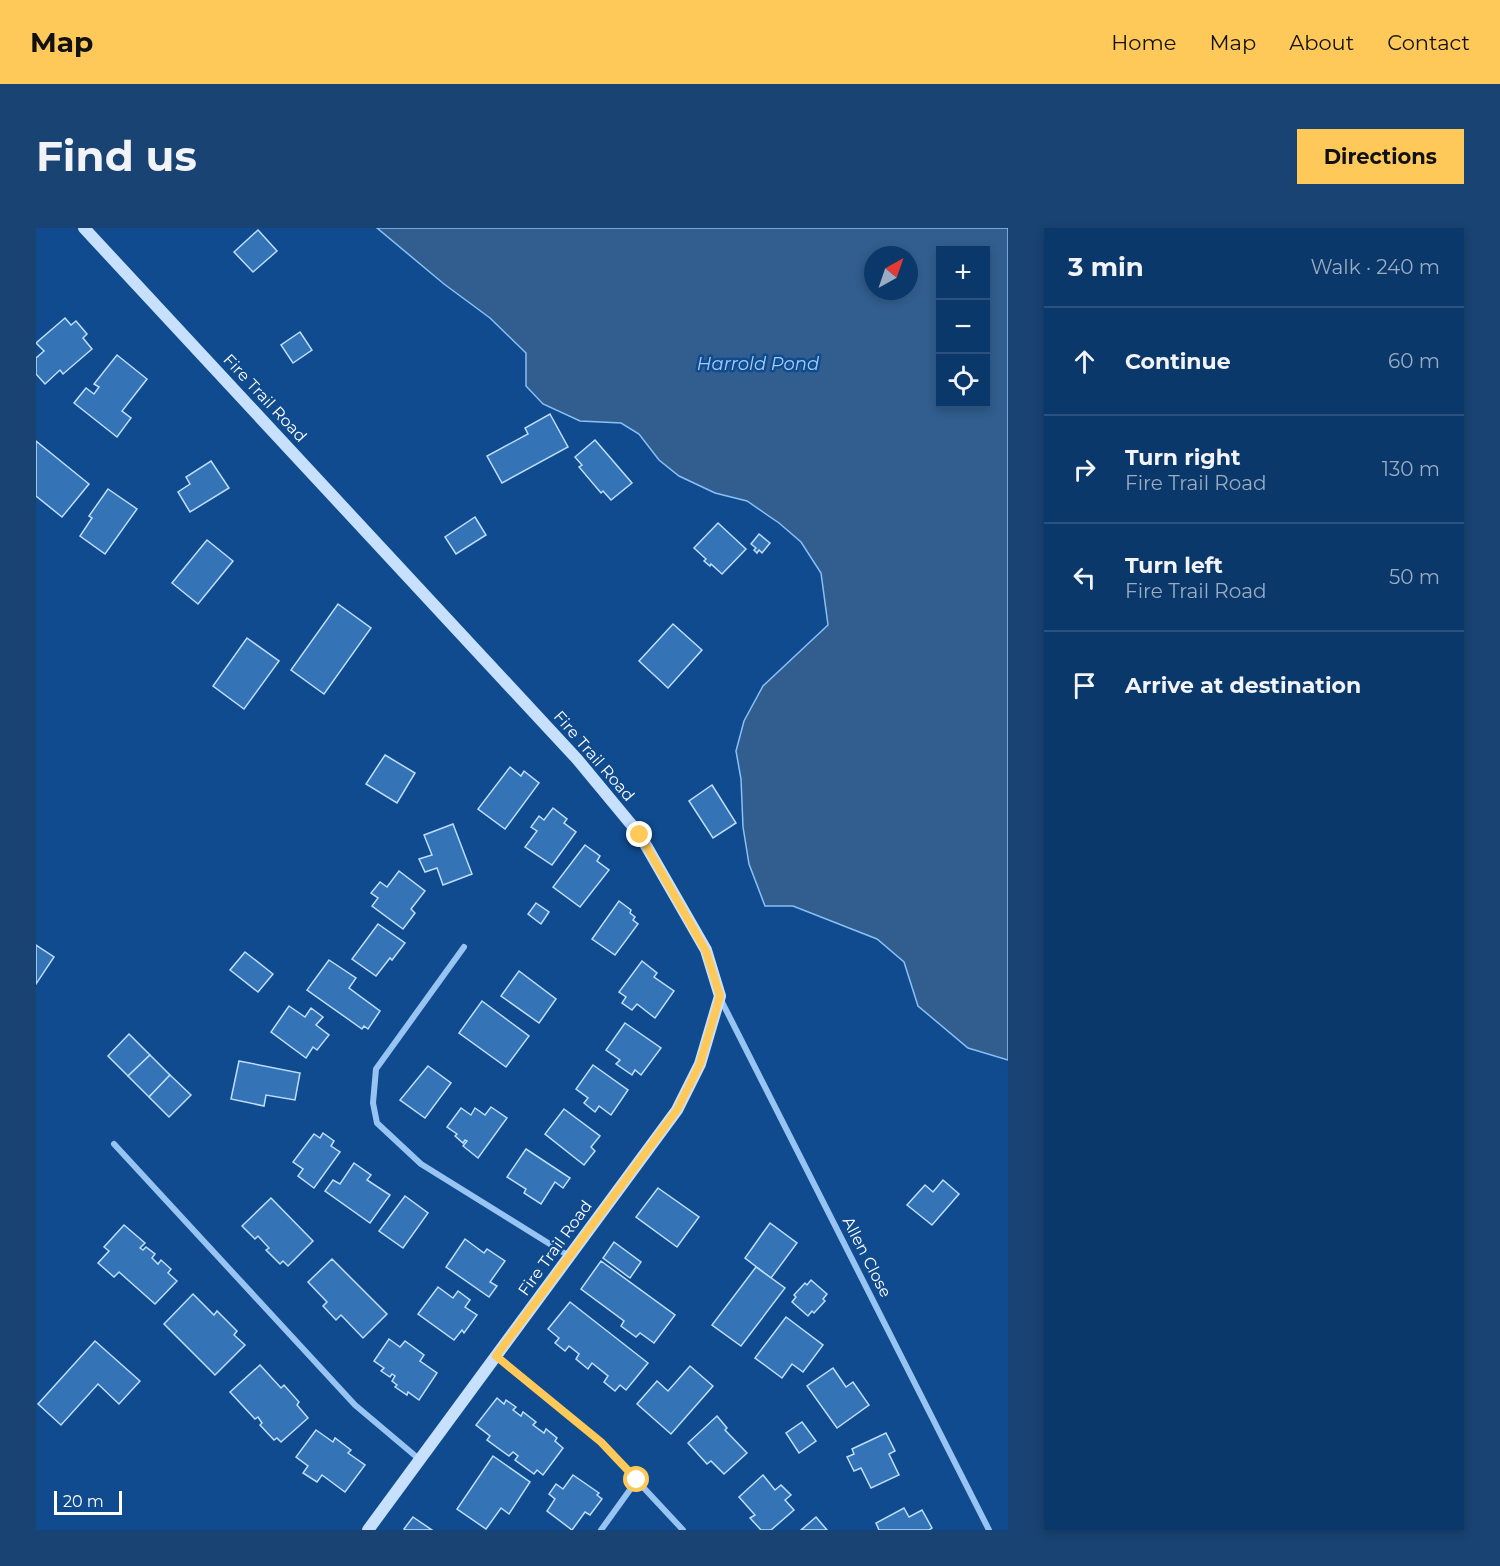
<!DOCTYPE html>
<html lang="en">
<head>
<meta charset="utf-8">
<style>
	:root { --surface:#0b386a; --page:#194372; --text:#f1f3f6; --muted:#9aacc1; --line:#2b527e; --accent:#ffc959 }
	body { margin:0; font-family:Montserrat,sans-serif; background:var(--page); color:var(--text) }
	.controls { position:absolute; right:18px; top:18px; display:grid; overflow:hidden; border-radius:0px; box-shadow:0 3px 9px #0003 }
	.controls button { width:54px; height:54px; display:grid; place-items:center; padding:0; border:0; border-bottom:2px solid var(--line); background:var(--surface); color:var(--text); font:30px sans-serif }
	.compass { position:absolute; left:828px; top:18px; width:54px; height:54px; border-radius:50%; background:var(--surface); box-shadow:0 3px 9px #0003; rotate:40deg }
	.scale { position:absolute; left:18px; bottom:15px; width:68px; box-sizing:border-box; padding-left:6px; border:3px solid #fff; border-top:0; font-size:16px; line-height:21px; white-space:nowrap; color:#fff; -webkit-text-stroke:4px #0f4b8e; paint-order:stroke }
	.stop { position:absolute; width:18px; height:18px; margin:-14px; border:4px solid #ffc959; border-radius:50%; background:#fff }
	.stop.end { background:#ffc959; border-color:#fff; box-shadow:0 2px 6px #0008 }
	.list { margin:0; padding:0; list-style:none }
	h2 { display:flex; justify-content:space-between; align-items:center; height:78px; margin:0; padding:0 24px; font-size:26px }
	h2 small { font-size:20px; font-weight:400; color:var(--muted) }
	.list li { display:grid; grid-template-columns:39px 1fr auto; gap:18px; align-items:center; box-sizing:border-box; height:108px; padding:0 24px; border-top:2px solid var(--line) }
	.list b { display:block; font-size:22px; white-space:nowrap }
	.list p { margin:0; font-size:20px; white-space:nowrap; color:var(--muted) }
	.list em { font-size:20px; font-style:normal; color:var(--muted) }
	.icon { flex:none; width:33px; height:33px; fill:none; stroke:currentColor; stroke-width:2; stroke-linecap:round; stroke-linejoin:round }
	.map { position:relative; flex:none; width:972px; height:1302px; overflow:hidden; border-radius:0px }
	header { display:flex; align-items:center; gap:36px; box-sizing:border-box; height:84px; padding:0 30px; background:var(--accent); color:#111 }
	header strong { font-size:28px }
	nav { display:flex; gap:33px; margin-inline-start:auto; font-size:21px }
	.intro { display:flex; align-items:center; justify-content:space-between; box-sizing:border-box; height:144px; padding:0 36px }
	h1 { margin:0; font-size:42px }
	.button { padding:15px 27px; border-radius:0px; background:var(--accent); color:#111; font-size:21px; font-weight:700 }
	main { display:flex; gap:36px; padding:0 36px }
	aside { flex:1; background:var(--surface); border-radius:0px; box-shadow:0 3px 9px #0003 }
	.map>svg:first-child { display:block }
	.water { fill:#315e8f; stroke:#88c0f7; stroke-width:1.5; fill-rule:evenodd }
	.building { fill:#3373b6; stroke:#bedefe; stroke-width:1.5 }
	.lines { fill:none; stroke-linecap:round; stroke-linejoin:round }
	.street { stroke:#97c4f3; stroke-width:6 }
	.secondary { stroke:#c6e0fd; stroke-width:12 }
	.route { stroke:#ffc959; stroke-width:8 }
	.labels { text-anchor:middle; dominant-baseline:central; stroke-width:5; stroke-linejoin:round; paint-order:stroke }
	.street-label { font-size:16px; fill:#fff; stroke:#0f4b8e }
	.water-label { font-size:18px; font-style:italic; fill:#a3cefa; stroke:#0f4b8e }
</style>
</head>
<body>
<header>
<strong>Map</strong>
<nav><a>Home</a><a>Map</a><a>About</a><a>Contact</a></nav>
</header>
<div class="intro"><h1>Find us</h1><a class="button">Directions</a></div>
<main>
<div class="map">
<svg width="972" height="1302" viewBox="0 0 972 1302">
	<rect width="100%" height="100%" fill="#0f4b8e"/>
	<path class="water" d="M341,0h631v832l-40,-12 -50,-42 -14,-44 -27,-23 -84,-33h-28l-16,-42 -6,-37 -2,-48 -5,-28 8,-30 19,-35 65,-61 -7,-52 -20,-31 -22,-19 -32,-22 -32,-8 -36,-17 -20,-16 -20,-26 -18,-11 -41,-2 -37,-17 -17,-18v-33l-36,-35 -46,-34zM904,22h46v154h-46zM837,27h36v36h-36z"/>
	<g class="building">
		<polygon points="222,2 241,23 217,44 198,24"/>
		<polygon points="29,90 35,97 40,93 51,106 47,110 56,121 27,146 24,142 9,156 0,146 0,130 8,123 0,115"/>
		<polygon points="264,104 276,122 257,135 245,117"/>
		<polygon points="81,127 111,151 86,183 95,190 81,209 38,175 50,160 58,166 63,159 58,156"/>
		<polygon points="514,186 532,219 466,255 451,228 492,206 489,200"/>
		<polygon points="559,212 596,255 575,272 567,263 565,265 543,239 546,237 539,229"/>
		<polygon points="0,213 53,256 26,289 0,268"/>
		<polygon points="175,233 193,260 154,284 142,264 154,256 150,249"/>
		<polygon points="72,261 101,281 69,326 44,308 56,290 53,288"/>
		<polygon points="439,289 450,307 420,326 409,309"/>
		<polygon points="682,295 710,321 686,346 675,336 674,338 668,333 670,331 658,320"/>
		<polygon points="723,306 734,315 726,325 723,322 721,325 718,322 720,320 715,316"/>
		<polygon points="171,312 197,333 162,376 136,355"/>
		<polygon points="302,376 335,400 288,466 255,442"/>
		<polygon points="637,396 666,422 632,460 603,433"/>
		<polygon points="211,410 243,433 208,481 177,458"/>
		<polygon points="349,527 379,545 361,575 330,556"/>
		<polygon points="474,539 485,548 488,543 503,555 469,601 442,581"/>
		<polygon points="676,557 700,595 677,610 653,573"/>
		<polygon points="517,580 531,591 528,595 540,604 516,637 489,619 501,603 495,599 503,588 508,592"/>
		<polygon points="417,596 436,646 407,657 401,640 389,644 383,631 396,627 388,607"/>
		<polygon points="549,617 564,628 561,633 573,642 544,679 517,659"/>
		<polygon points="363,643 389,663 375,681 379,685 367,701 336,678 342,670 335,665 344,654 351,659"/>
		<polygon points="583,673 595,682 594,685 599,689 597,692 602,696 579,727 556,711"/>
		<polygon points="500,675 513,684 505,696 492,686"/>
		<polygon points="342,696 369,715 356,732 354,730 340,748 316,731"/>
		<polygon points="0,717 18,729 0,756"/>
		<polygon points="209,724 237,746 222,764 194,742"/>
		<polygon points="293,732 320,750 313,760 344,783 332,801 328,798 326,801 271,762"/>
		<polygon points="606,733 621,745 618,749 638,763 619,790 601,776 596,782 586,775 590,769 583,764"/>
		<polygon points="483,743 520,771 503,795 465,768"/>
		<polygon points="446,773 493,808 470,839 423,805"/>
		<polygon points="253,778 269,789 275,780 287,789 280,797 293,807 281,822 277,819 270,830 235,804"/>
		<polygon points="589,795 625,820 605,847 599,842 596,847 580,836 584,832 570,822"/>
		<polygon points="93,806 114,827 92,848 72,828"/>
		<polygon points="114,827 134,847 113,869 92,848"/>
		<polygon points="203,833 264,845 259,872 230,867 228,878 195,871"/>
		<polygon points="557,837 592,862 575,887 563,878 559,884 548,875 552,870 540,861"/>
		<polygon points="392,838 415,855 389,890 364,872"/>
		<polygon points="134,847 155,867 133,889 113,869"/>
		<polygon points="455,879 471,890 442,930 427,918 431,913 429,912 427,915 419,908 421,906 411,899 425,880 435,887 439,880 449,887"/>
		<polygon points="528,881 564,908 555,919 559,923 548,937 509,906"/>
		<polygon points="287,905 298,913 295,918 304,924 278,960 262,948 267,941 257,934 278,906 284,910"/>
		<polygon points="490,921 534,950 527,960 519,954 505,976 488,965 490,961 471,949"/>
		<polygon points="318,935 335,947 331,952 354,967 334,995 289,963 297,952 304,956"/>
		<polygon points="907,952 923,966 896,997 871,977 889,957 897,964"/>
		<polygon points="622,960 663,989 641,1019 600,989"/>
		<polygon points="369,968 392,985 367,1020 343,1003"/>
		<polygon points="235,970 277,1013 252,1038 247,1033 244,1036 230,1022 233,1020 222,1008 219,1011 206,998"/>
		<polygon points="734,995 761,1015 735,1050 709,1030"/>
		<polygon points="88,997 109,1015 104,1020 107,1022 110,1019 119,1026 116,1030 122,1036 125,1032 135,1041 132,1045 141,1053 119,1076 83,1044 78,1049 62,1035 73,1023 68,1019"/>
		<polygon points="429,1011 448,1025 451,1021 469,1033 454,1054 461,1058 453,1069 410,1039"/>
		<polygon points="578,1014 605,1034 594,1050 567,1030"/>
		<polygon points="296,1031 351,1086 327,1110 305,1087 300,1092 287,1078 291,1074 272,1054"/>
		<polygon points="565,1033 639,1087 618,1115 604,1105 600,1109 585,1098 588,1093 545,1061"/>
		<polygon points="720,1039 749,1060 705,1118 676,1097"/>
		<polygon points="775,1052 791,1066 787,1071 789,1073 778,1085 776,1083 772,1088 756,1074 760,1069 758,1067 769,1055 771,1057"/>
		<polygon points="402,1059 417,1070 422,1063 434,1072 429,1079 441,1087 428,1105 426,1102 418,1112 382,1086"/>
		<polygon points="157,1066 178,1087 181,1083 201,1103 198,1107 209,1117 179,1147 128,1096"/>
		<polygon points="534,1074 612,1135 590,1162 584,1157 579,1163 568,1154 572,1148 556,1135 552,1141 540,1131 543,1126 533,1118 529,1123 519,1115 523,1110 512,1101"/>
		<polygon points="750,1089 787,1117 767,1144 756,1136 746,1150 719,1130"/>
		<polygon points="353,1111 364,1119 369,1113 388,1127 384,1133 401,1145 383,1172 372,1164 371,1167 359,1159 361,1157 356,1153 359,1148 356,1146 354,1149 345,1143 348,1140 338,1133"/>
		<polygon points="59,1113 104,1153 83,1176 62,1156 25,1197 2,1176"/>
		<polygon points="224,1137 245,1160 248,1157 263,1174 261,1177 272,1190 245,1214 241,1210 238,1212 224,1197 226,1195 222,1189 219,1191 194,1164"/>
		<polygon points="654,1138 677,1158 635,1206 601,1176 621,1153 632,1163"/>
		<polygon points="797,1140 810,1159 817,1154 833,1177 801,1200 771,1158"/>
		<polygon points="461,1170 468,1176 470,1172 480,1179 477,1182 485,1188 487,1184 500,1194 497,1197 508,1205 510,1201 521,1210 519,1213 527,1220 507,1247 501,1242 498,1246 479,1232 482,1228 477,1224 473,1228 451,1212 454,1208 440,1197"/>
		<polygon points="681,1188 691,1200 689,1202 711,1225 688,1246 675,1233 671,1236 652,1215"/>
		<polygon points="766,1194 780,1213 763,1225 750,1205"/>
		<polygon points="280,1202 297,1214 299,1210 315,1222 312,1225 329,1237 309,1264 286,1247 281,1254 267,1245 272,1238 260,1229"/>
		<polygon points="850,1205 859,1223 853,1226 863,1247 835,1260 825,1240 818,1243 811,1229 818,1226 816,1221"/>
		<polygon points="457,1228 494,1254 473,1286 465,1280 450,1301 421,1281"/>
		<polygon points="537,1247 563,1265 561,1267 566,1271 554,1287 549,1284 536,1302 511,1283 519,1271 513,1266 520,1256 527,1261"/>
		<polygon points="727,1247 739,1262 745,1257 755,1267 749,1272 758,1282 735,1302 725,1302 714,1290 719,1287 703,1269"/>
		<polygon points="868,1280 873,1289 886,1282 896,1300 893,1302 843,1302 840,1295"/>
		<polygon points="377,1289 396,1302 370,1302 368,1301"/>
		<polygon points="780,1289 791,1302 765,1302"/>
	</g>
	<g class="lines">
		<g class="street">
			<polyline points="428,719 340,841 337,875 341,895 385,936 533,1028"/>
			<polyline points="685,772 953,1302"/>
			<polyline points="78,916 319,1177 383,1231"/>
			<polyline points="460,1128 565,1214 647,1302"/>
			<polyline points="565,1302 601,1252"/>
		</g>
		<polyline class="secondary" points="48,0 541,531 604,607 670,722 684,768 664,836 641,882 332,1302"/>
	</g>
	<g class="lines">
		<polyline class="route" points="601,1252 565,1214 460,1128 641,882 664,836 684,768 670,723 604,607"/>
	</g>
	<g class="labels">
		<g class="street-label">
			<text transform="translate(229 170) rotate(47)">Fire Trail Road</text>
			<text transform="translate(558 528) rotate(49)">Fire Trail Road</text>
			<text transform="translate(519 1020) rotate(-54)">Fire Trail Road</text>
			<text transform="translate(831 1029) rotate(63)">Allen Close</text>
		</g>
		<g class="water-label">
			<text x="722" y="136">Harrold Pond</text>
		</g>
	</g>
</svg>
<div class="controls">
<button>+</button>
<button>−</button>
<button><svg class="icon" aria-label="locate" viewBox="0 0 24 24"><circle cx="12" cy="12" r="6"/><path d="M12 2v4M12 18v4M2 12h4M18 12h4"/></svg></button>
</div>
<svg class="compass" viewBox="-18 -18 36 36"><path d="M0-13l5 13h-10z" fill="#e53935"/><path d="M0 13l5-13h-10z" fill="#9aacc1"/></svg>
<div class="scale">20 m</div>
<div class="stop" style="left:601px;top:1252px"></div>
<div class="stop end" style="left:604px;top:607px"></div>
</div>
<aside>
<h2>3 min<small>Walk · 240 m</small></h2>
<ul class="list">
<li><svg class="icon" aria-label="ahead" viewBox="0 0 24 24"><path d="M12 20V5M6 11l6-6 6 6"/></svg><div><b>Continue</b></div><em>60 m</em></li>
<li><svg class="icon" aria-label="right" viewBox="0 0 24 24"><path d="M7 20v-9h11M14 6l5 5-5 5"/></svg><div><b>Turn right</b><p>Fire Trail Road</p></div><em>130 m</em></li>
<li><svg class="icon" aria-label="left" viewBox="0 0 24 24"><path d="M17 20v-9H6M10 6l-5 5 5 5"/></svg><div><b>Turn left</b><p>Fire Trail Road</p></div><em>50 m</em></li>
<li><svg class="icon" aria-label="arrive" viewBox="0 0 24 24"><path d="M6 21V4h12l-3 4 3 4H6"/></svg><div><b>Arrive at destination</b></div></li>
</ul>
</aside>
</main>
</body>
</html>
